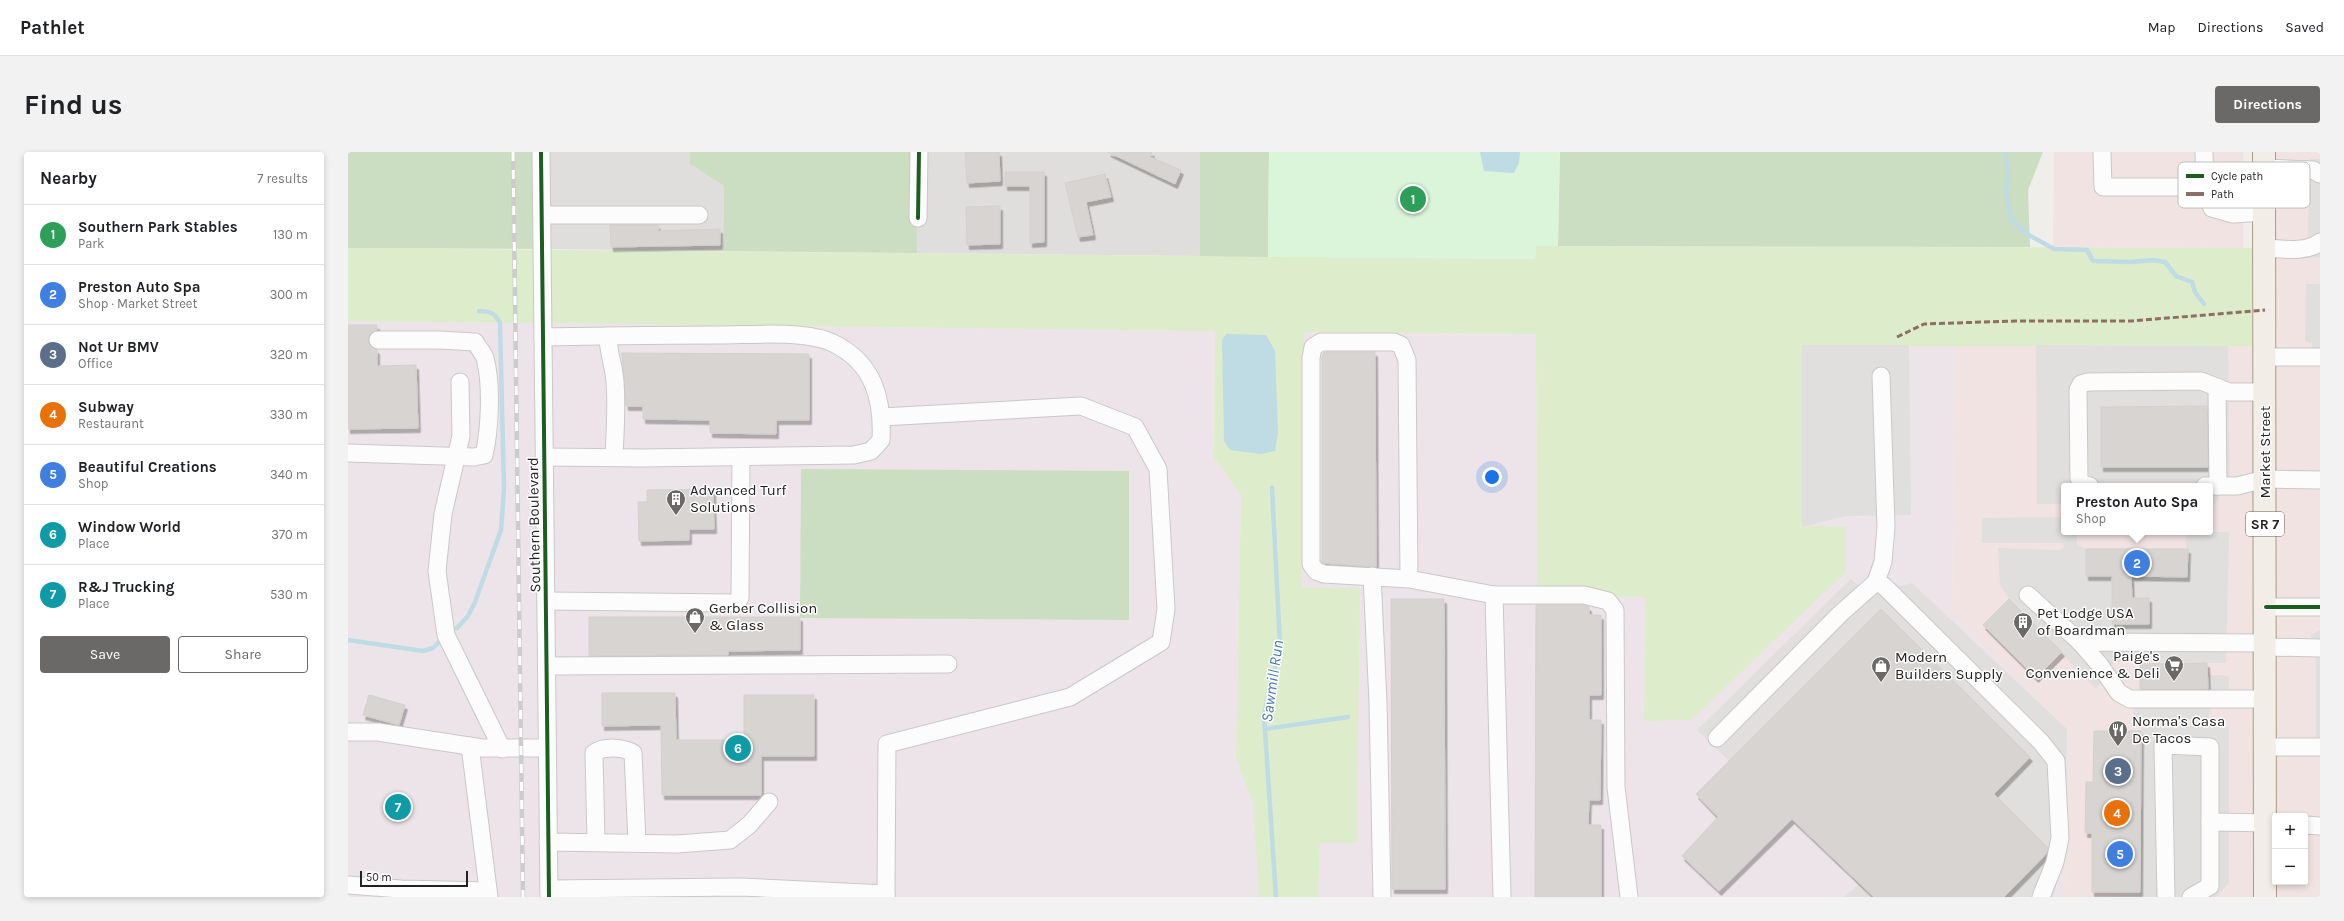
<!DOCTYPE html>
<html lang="en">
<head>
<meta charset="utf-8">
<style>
	:root { --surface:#fff; --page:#f2f2f2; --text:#202124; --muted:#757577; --line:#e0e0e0; --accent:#6a6968 }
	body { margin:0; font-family:Karla,sans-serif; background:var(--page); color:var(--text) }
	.controls { position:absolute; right:12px; bottom:12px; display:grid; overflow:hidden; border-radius:4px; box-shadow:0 2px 6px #0003 }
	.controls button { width:36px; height:36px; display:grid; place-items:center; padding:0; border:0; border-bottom:1px solid var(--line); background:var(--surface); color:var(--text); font:20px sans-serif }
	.scale { position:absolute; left:12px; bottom:10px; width:108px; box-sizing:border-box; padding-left:4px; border:2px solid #222; border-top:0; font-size:11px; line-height:14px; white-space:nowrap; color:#222; -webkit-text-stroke:3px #fff; paint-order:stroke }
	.you { position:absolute; left:1144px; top:325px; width:14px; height:14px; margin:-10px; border:3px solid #fff; border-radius:50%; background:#1a73e8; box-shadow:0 0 0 6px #1a73e833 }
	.badge { display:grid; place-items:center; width:26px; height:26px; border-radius:50%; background:var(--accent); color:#fff; font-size:13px; font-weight:700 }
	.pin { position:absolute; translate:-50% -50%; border:2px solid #fff; box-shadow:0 1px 4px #0006 }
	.popup { position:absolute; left:1713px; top:331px; width:152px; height:52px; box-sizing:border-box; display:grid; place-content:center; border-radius:4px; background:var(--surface); filter:drop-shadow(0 1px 3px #0005); font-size:13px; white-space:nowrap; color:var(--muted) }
	.popup b { font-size:15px; color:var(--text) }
	.popup::after { content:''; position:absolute; left:50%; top:100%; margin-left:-8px; border:8px solid transparent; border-top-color:var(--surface) }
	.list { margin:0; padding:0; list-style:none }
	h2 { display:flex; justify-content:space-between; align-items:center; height:52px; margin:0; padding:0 16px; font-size:17px }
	h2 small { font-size:13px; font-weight:400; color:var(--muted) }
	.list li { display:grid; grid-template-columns:26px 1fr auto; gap:12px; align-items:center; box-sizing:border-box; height:60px; padding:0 16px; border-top:1px solid var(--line) }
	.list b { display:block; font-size:15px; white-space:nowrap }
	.list p { margin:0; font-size:13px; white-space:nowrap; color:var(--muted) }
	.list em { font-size:13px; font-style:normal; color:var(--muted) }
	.actions { display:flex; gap:8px; padding:12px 16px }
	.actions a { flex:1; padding:9px 0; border:1px solid var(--accent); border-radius:4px; text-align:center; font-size:14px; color:var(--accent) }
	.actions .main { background:var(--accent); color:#fff }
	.map { position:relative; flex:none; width:1972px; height:745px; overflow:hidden; border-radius:4px }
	header { display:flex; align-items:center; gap:24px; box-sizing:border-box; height:56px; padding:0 20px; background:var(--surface); border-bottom:1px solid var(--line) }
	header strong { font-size:19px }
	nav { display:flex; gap:22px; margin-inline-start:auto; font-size:14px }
	.intro { display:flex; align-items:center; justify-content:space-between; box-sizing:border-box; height:96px; padding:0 24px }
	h1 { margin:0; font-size:28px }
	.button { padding:10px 18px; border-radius:4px; background:var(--accent); color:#fff; font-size:14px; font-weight:700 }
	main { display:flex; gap:24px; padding:0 24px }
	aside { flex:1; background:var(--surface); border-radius:4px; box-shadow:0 2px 6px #0003 }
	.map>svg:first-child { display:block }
	.residential { fill:#dfdedc }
	.commercial { fill:#f1e3e1; fill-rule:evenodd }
	.industrial { fill:#ede4e9 }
	.grass { fill:#ddeccb }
	.forest { fill:#cbdec1 }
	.park { fill:#daf5da }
	.parking { fill:#e0dfde; fill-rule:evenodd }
	.water { fill:#bfdbe3 }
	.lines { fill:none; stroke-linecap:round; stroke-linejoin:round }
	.stream { stroke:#bfdbe3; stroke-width:4.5 }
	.building { fill:#d7d4d2; stroke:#d3d0cc; filter:url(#shadow) }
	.minor-casing { stroke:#c9c8c7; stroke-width:19 }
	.major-casing { stroke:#a79c86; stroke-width:24 }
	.minor { stroke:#fdfcfc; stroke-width:17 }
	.major { stroke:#f3ede7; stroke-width:22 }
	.rail-casing { stroke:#ccc; stroke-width:4.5 }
	.rail { stroke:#fff; stroke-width:3; stroke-dasharray:9; stroke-linecap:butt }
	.quiet { stroke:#8d6e63; stroke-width:3; stroke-dasharray:6 3; stroke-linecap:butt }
	.cycleway-casing { stroke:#fff; stroke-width:6 }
	.cycleway { stroke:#1b5e20; stroke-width:4 }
	.labels { text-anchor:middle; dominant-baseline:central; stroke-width:3; stroke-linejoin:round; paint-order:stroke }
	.shield { fill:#fff; stroke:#646464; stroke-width:1 }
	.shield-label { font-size:14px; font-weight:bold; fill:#222 }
	.street-label { font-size:15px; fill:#222; stroke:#fff }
	.poi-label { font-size:15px; fill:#222; stroke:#fff; text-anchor:start }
	.water-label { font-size:16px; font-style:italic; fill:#4a7aab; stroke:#fff }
	.key { fill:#fff; stroke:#bdbdbd; stroke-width:1 }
	.key-label { font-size:11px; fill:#222 }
</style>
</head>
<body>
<header>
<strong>Pathlet</strong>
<nav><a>Map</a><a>Directions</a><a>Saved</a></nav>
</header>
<div class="intro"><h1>Find us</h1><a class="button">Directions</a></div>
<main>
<aside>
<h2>Nearby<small>7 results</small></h2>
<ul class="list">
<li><span class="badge" style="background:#2e9e5b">1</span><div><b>Southern Park Stables</b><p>Park</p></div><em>130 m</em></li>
<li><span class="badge" style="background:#3f7fe0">2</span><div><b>Preston Auto Spa</b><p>Shop · Market Street</p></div><em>300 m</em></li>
<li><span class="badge" style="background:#5c6f8a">3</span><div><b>Not Ur BMV</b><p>Office</p></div><em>320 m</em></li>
<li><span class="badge" style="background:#e8710a">4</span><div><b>Subway</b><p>Restaurant</p></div><em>330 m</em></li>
<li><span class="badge" style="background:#3f7fe0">5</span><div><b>Beautiful Creations</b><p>Shop</p></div><em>340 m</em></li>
<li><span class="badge" style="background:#0f9aa8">6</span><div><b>Window World</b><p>Place</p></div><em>370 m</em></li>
<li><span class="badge" style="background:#0f9aa8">7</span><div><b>R&amp;J Trucking</b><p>Place</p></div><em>530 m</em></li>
</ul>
<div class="actions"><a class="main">Save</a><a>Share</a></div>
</aside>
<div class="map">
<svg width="1972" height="745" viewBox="0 0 1972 745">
	<defs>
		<filter id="shadow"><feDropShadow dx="2.5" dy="4.5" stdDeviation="0" flood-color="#0004"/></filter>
	</defs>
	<rect width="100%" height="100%" fill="#f0eeeb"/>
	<g class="residential">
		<polygon points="193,0 342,0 342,12 376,34 375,99 194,97"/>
		<polygon points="571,0 852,0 852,104 569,101"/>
	</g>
	<g class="commercial">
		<polygon points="1706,0 1895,0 1895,96 1705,95"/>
		<path d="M1916,0h56v745h-256l3,-168 -115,-117 3,-267 310,1zM1716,334h146v46h-146zM1927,664h30v66h-30z"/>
	</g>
	<g class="industrial">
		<polygon points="0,169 867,179 866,306 893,343 888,606 905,652 911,745 0,745"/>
		<polygon points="956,180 1188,182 1189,443 1297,445 1296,569 1454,375 1454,193 1607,193 1604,459 1719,577 1716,745 970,745 972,691 1009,691 1011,436 954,436"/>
	</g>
	<polygon class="grass" points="1188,94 1917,96 1917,194 1454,194 1454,374 1498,375 1498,420 1343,568 1296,569 1297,445 1189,443 1188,182 956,180 954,436 1012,436 1009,691 972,691 970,745 911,745 905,652 888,606 893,343 866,306 867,179 0,169 0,96 1187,107"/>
	<g class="forest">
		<polygon points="0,0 193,0 194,97 0,96"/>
		<polygon points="342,0 571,0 569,101 375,99 376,34 342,12"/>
		<polygon points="852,0 921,0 920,105 852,104"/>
		<polygon points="1212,0 1695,0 1680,38 1682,95 1210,94"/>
		<polygon points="453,317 781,319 781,468 452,466"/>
	</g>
	<polygon class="park" points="921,0 1211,0 1210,94 1188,94 1187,107 920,105"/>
	<g class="parking">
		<polygon points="1962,7 1972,7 1972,106 1959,105"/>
		<polygon points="1958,132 1972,132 1972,210 1964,209 1964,191 1957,189"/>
		<polygon points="1454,193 1561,193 1563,363 1498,364 1454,375"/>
		<path d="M1688,193l192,1 2,145 -8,1 -8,13h-4v-19h-146v18h-27zM1859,254l1,60 -107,1v-60z"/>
		<path d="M1716,365v15h13v12l9,5v27l101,1 -1,-45h43l-3,131 -111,-1 -19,27 -87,-90 -9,-14 -2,-37 61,2 6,-3 -3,-4h-80v-25zM1764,439h19l1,7h17v25l-37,1z"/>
		<polygon points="1503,427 1512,435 1553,434 1564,431 1719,577 1717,702 1705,745 1656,745 1702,698 1646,642 1682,605 1534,458 1381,609 1349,578"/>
		<polygon points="1972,478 1972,595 1968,595 1968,512 1963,483"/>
		<polygon points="1860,523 1881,524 1881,550 1863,555 1860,567 1786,567 1785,538 1859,537"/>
		<polygon points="1793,574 1881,574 1881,731 1868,745 1737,745 1792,743"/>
		<polygon points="1512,731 1526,745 1496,745"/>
	</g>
	<g class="water">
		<polygon points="1132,0 1172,0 1171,11 1166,21 1136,19"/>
		<polygon points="878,182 918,183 927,199 930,281 927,299 913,302 882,298 876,289 874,188"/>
	</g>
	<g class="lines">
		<g class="stream">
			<polyline points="1657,0 1660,21 1658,40 1663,67 1679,82 1706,97 1739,98 1745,109 1782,110 1805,108 1817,110 1828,124 1844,130 1847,140 1856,152"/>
			<polyline points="924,336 932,493 916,563 928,745"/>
			<path d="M109,476l11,-12 7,-14 26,-72 3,-41 -4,-166c-5,-10 -10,-12 -21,-12"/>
			<polyline points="0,488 75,499 85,496 91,490"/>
			<polyline points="917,577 1000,565"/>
		</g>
	</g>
	<g class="building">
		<polygon points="617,0 651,0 652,29 619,31"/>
		<polygon points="760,0 804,0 802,5 833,18 827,32"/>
		<polygon points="657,20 696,20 696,90 682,91 682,34 657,34"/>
		<polygon points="757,22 763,45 738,50 745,83 730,85 717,31"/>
		<polygon points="652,54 652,92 619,93 618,55"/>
		<polygon points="262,73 310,73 310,79 372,77 372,93 263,95"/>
		<polygon points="0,173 29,173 29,178 22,183 20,188 22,193 29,198 29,214 68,213 70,276 0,277"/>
		<polygon points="976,200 1027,200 1028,415 974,411 974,204"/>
		<polygon points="274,201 461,202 461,268 428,268 428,282 362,281 362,268 295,267 295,254 278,254"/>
		<polygon points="1859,254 1860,315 1753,315 1753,255"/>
		<polygon points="365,337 366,377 341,377 341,388 291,389 290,350 299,350 299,338"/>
		<polygon points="1738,397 1840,397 1839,425 1783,424 1784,446 1801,446 1801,472 1764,472 1764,424 1738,424"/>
		<polygon points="1043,447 1096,447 1097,737 1044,737"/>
		<polygon points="1661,447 1714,500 1688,526 1635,473"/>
		<polygon points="1188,453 1235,453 1241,455 1241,463 1253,463 1253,543 1241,543 1241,568 1253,568 1252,648 1241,648 1240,673 1253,673 1253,745 1187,745"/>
		<polygon points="1533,457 1682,605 1646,642 1700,696 1698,702 1656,745 1526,745 1444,667 1371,739 1334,704 1370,665 1348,642"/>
		<polygon points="241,465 452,465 452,498 380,499 380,503 241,504"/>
		<polygon points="1859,511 1860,537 1792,537 1792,512"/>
		<polygon points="254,541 327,541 328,588 396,588 396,543 466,543 466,604 413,604 413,643 314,643 313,573 254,574"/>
		<polygon points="21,543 57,553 51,573 15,563"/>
		<polygon points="1746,579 1793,579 1792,740 1744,740 1744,681 1737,681 1738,630 1745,630"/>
	</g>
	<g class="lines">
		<defs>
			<g id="minor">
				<polyline points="193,0 201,745"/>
				<polyline points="1754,0 1755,35 1857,35"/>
				<polyline points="1856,0 1857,35 1864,56 1885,62 1917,60"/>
				<polyline points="1916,16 1965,18 1972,22"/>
				<polyline points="194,63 351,63"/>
				<polyline points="570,66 571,0"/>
				<path d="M1917,96c17,1 42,5 55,-6"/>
				<path d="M260,184c0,16 6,30 7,46 2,25 0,51 -1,75"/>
				<path d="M195,185c59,-1 118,-2 176,-2 32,0 86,-5 114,8 41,20 50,56 48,97l-10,11 -17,4 -210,3 -99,-1"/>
				<polyline points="1917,205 1972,205"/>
				<polyline points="112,230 113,284 95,362 89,419 98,483 154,597"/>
				<polyline points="1869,235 1870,334"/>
				<polyline points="534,265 733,254 787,275 810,317 818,457 813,490 722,545 539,592 538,742"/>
				<path d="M0,301l126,4 10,-2c6,-26 8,-71 1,-97 -2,-5 -7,-11 -10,-16l-36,-2h-61"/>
				<polyline points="1742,334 1734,332 1731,326 1730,238 1733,232 1740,230 1853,229 1881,240 1917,240"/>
				<polyline points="1857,334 1889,334 1917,327 1972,328"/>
				<polyline points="1024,424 1030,550 1034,745"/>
				<polyline points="1061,427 1059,208 1053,193 1046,190 973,190 965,195 963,206 963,412 968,419 976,422 1061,427 1146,443"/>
				<polyline points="1528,430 1535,410 1538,375 1533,224"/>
				<polyline points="1680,443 1732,490"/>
				<polyline points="199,449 388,451 392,446 393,305"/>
				<polyline points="1918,455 1972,455"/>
				<polyline points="1918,495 1972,496"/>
				<polyline points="199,514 600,512"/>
				<polyline points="1917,547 1782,547 1771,541 1751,512 1732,490 1918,491"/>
				<polyline points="0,580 30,580 134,596 199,596"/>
				<polyline points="1369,586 1492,462 1528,430 1536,434 1693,590 1708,609 1712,686 1707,710 1693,745"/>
				<polyline points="122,594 141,745"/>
				<polyline points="1917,595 1972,595"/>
				<polyline points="1862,670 1927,671"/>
				<polyline points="1957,673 1972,674"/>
				<polyline points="200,690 329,692 382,688 401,673 421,650"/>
				<path d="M248,690l-2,-89c10,-7 29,-6 39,0l4,89"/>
				<polyline points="0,733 53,737 140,739"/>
				<polyline points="201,737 393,735 538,742 538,745"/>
				<polyline points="1154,745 1146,443 1236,443 1260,449 1267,458 1268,635 1281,745"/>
				<polyline points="1818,745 1815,593 1862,595 1862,734 1843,745"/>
			</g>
			<polyline id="major" points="1916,0 1917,745"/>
		</defs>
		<use href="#minor" class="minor-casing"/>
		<use href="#major" class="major-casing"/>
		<use href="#minor" class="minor"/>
		<use href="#major" class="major"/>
		<defs>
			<polyline id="rail" points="165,0 175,745"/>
		</defs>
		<use href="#rail" class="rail-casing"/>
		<use href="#rail" class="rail"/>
		<polyline class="quiet" points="1549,185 1576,172 1667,169 1784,169 1917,158"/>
		<defs>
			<g id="cycleway">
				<polyline points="193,0 201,745"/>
				<polyline points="570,66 571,0"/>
				<polyline points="1918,455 1972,455"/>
			</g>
		</defs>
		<use href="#cycleway" class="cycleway-casing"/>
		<use href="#cycleway" class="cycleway"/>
	</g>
	<defs>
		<symbol id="building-pin" viewBox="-11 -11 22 30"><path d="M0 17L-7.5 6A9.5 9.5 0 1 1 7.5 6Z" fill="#6a6968" stroke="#fff"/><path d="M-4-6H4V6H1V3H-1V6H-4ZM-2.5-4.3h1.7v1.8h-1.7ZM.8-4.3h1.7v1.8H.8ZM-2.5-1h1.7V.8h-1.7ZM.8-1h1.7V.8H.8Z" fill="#fff"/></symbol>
		<symbol id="shop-pin" viewBox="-11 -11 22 30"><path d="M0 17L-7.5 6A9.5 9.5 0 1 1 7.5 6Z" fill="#6a6968" stroke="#fff"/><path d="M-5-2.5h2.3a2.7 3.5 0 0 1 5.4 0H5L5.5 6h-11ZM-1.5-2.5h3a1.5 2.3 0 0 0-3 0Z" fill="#fff"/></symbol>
		<symbol id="supermarket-pin" viewBox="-11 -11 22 30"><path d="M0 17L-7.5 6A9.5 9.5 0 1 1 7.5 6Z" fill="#6a6968" stroke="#fff"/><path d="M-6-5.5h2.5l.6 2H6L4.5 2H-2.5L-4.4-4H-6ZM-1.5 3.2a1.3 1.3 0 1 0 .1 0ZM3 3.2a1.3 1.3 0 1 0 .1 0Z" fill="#fff"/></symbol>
		<symbol id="restaurant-pin" viewBox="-11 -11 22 30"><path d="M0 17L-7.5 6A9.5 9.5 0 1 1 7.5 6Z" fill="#6a6968" stroke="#fff"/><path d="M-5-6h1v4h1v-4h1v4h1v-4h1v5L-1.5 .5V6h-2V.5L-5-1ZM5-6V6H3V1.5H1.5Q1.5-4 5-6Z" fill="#fff"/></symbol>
	</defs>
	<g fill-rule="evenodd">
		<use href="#building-pin" x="317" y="336" width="22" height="30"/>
		<use href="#shop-pin" x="336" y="454" width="22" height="30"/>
		<use href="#building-pin" x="1664" y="459" width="22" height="30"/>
		<use href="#supermarket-pin" x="1815" y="502" width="22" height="30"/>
		<use href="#shop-pin" x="1522" y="503" width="22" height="30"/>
		<use href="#restaurant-pin" x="1759" y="567" width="22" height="30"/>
	</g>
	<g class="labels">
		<rect class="shield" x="1898" y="360" width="38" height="24" rx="3"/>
		<g class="shield-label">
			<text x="1917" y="372">SR 7</text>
		</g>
		<g class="street-label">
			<text transform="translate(1917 300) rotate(-90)">Market Street</text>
			<text transform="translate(186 373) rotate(-91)">Southern Boulevard</text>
		</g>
		<g class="poi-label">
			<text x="342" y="338">Advanced Turf<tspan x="342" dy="17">Solutions</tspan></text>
			<text x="361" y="456">Gerber Collision<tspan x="361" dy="17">&amp; Glass</tspan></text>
			<text x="1689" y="461">Pet Lodge USA<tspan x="1689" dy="17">of Boardman</tspan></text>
			<text x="1812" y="504" text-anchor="end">Paige's<tspan x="1812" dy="17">Convenience &amp; Deli</tspan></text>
			<text x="1547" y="505">Modern<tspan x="1547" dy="17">Builders Supply</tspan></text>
			<text x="1784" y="569">Norma's Casa<tspan x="1784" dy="17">De Tacos</tspan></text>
		</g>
		<g class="water-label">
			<text transform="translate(924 529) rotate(-82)">Sawmill Run</text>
		</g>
	</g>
	<rect x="1830" y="10" width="132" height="46" rx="6" class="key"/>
	<rect x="1838" y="22" width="18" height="4" fill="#1b5e20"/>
	<rect x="1838" y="40" width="18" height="4" fill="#8d6e63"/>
	<g class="key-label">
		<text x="1863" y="28">Cycle path</text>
		<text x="1863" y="46">Path</text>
	</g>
</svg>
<div class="controls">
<button>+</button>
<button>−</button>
</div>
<div class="scale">50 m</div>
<div class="you"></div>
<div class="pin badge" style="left:1065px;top:47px;background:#2e9e5b">1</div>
<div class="pin badge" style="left:1789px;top:411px;background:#3f7fe0">2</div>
<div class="popup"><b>Preston Auto Spa</b>Shop</div>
<div class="pin badge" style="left:1770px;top:619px;background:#5c6f8a">3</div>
<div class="pin badge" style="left:1769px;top:661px;background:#e8710a">4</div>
<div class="pin badge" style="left:1772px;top:702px;background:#3f7fe0">5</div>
<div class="pin badge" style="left:390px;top:596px;background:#0f9aa8">6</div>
<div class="pin badge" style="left:50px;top:655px;background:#0f9aa8">7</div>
</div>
</main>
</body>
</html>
